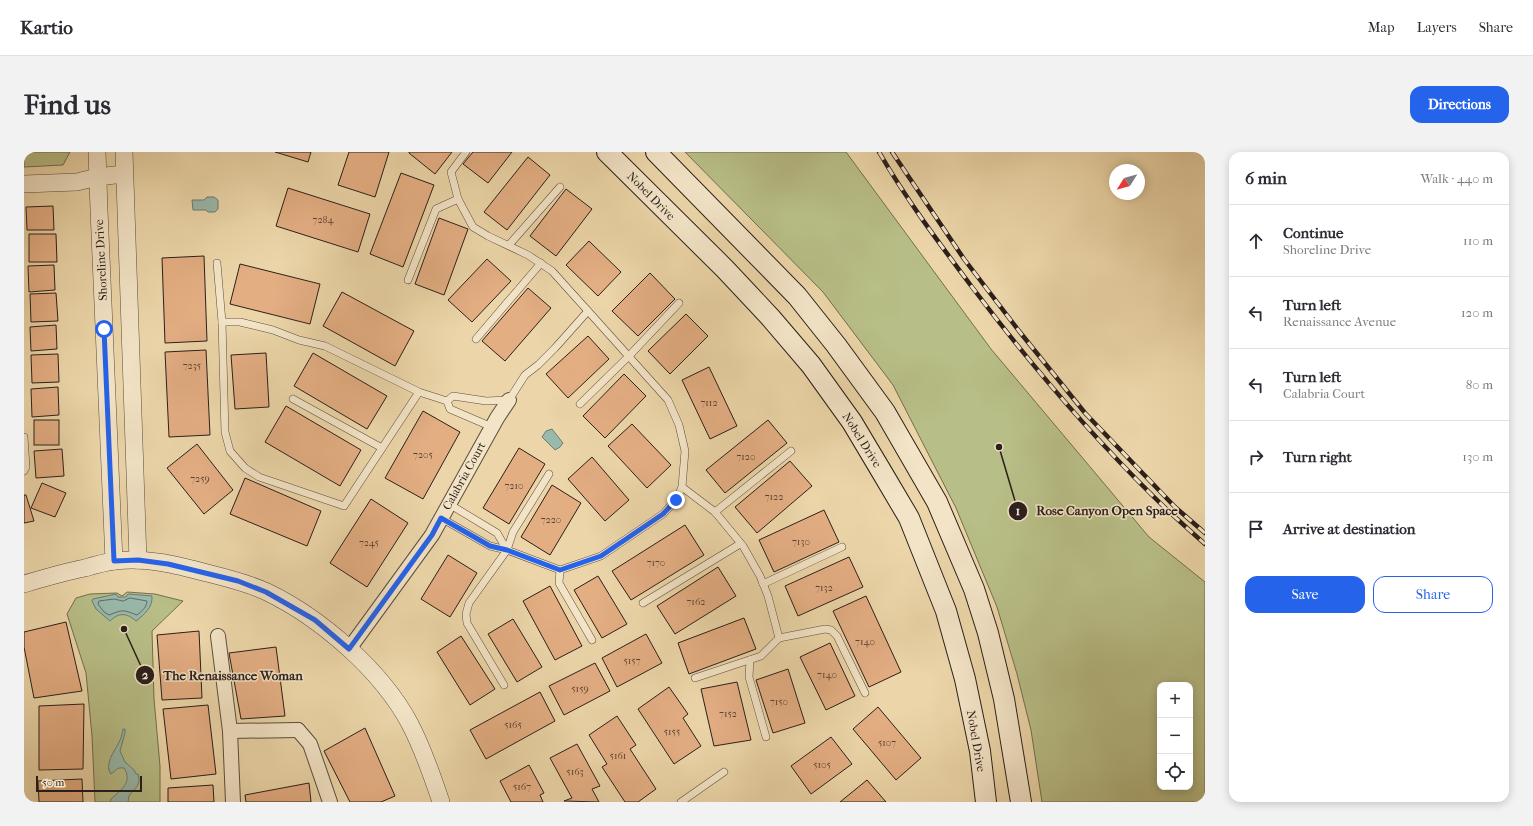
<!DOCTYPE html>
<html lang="en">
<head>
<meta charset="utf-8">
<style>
	:root { --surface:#fff; --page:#f2f2f3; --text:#2b2b33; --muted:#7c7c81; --line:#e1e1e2; --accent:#2563eb }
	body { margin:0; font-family:"IM FELL French Canon",serif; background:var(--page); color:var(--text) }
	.controls { position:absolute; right:12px; bottom:12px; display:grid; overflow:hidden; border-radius:8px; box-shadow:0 2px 10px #0003 }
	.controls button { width:36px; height:36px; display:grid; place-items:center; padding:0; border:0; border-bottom:1px solid var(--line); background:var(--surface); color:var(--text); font:20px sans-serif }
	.compass { position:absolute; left:1085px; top:12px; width:36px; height:36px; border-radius:50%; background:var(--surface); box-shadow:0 2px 10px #0003; rotate:233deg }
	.scale { position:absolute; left:12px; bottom:10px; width:106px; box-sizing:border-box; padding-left:4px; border:2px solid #2b1f1b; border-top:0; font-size:11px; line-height:14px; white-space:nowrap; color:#2b1f1b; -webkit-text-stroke:3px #f3e4c7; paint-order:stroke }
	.stop { position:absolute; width:12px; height:12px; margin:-9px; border:3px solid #2563eb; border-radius:50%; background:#fff }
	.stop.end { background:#2563eb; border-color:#fff; box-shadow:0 1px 4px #0008 }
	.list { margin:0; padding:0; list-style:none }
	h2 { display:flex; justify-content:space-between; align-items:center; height:52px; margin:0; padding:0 16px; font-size:17px }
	h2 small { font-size:13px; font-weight:400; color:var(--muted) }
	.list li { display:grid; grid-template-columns:26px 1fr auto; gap:12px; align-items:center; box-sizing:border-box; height:72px; padding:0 16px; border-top:1px solid var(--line) }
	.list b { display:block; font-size:15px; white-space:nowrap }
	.list p { margin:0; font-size:13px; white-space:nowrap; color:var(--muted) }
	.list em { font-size:13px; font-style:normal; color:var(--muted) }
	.actions { display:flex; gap:8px; padding:12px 16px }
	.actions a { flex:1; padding:9px 0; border:1px solid var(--accent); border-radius:12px; text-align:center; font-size:14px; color:var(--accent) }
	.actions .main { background:var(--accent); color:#fff }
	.icon { flex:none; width:22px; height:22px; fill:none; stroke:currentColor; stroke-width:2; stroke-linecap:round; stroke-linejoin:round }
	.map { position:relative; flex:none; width:1181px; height:650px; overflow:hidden; border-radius:12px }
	header { display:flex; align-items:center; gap:24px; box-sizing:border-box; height:56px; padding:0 20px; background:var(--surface); border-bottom:1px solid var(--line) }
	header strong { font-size:19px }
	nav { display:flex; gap:22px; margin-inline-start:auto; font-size:14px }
	.intro { display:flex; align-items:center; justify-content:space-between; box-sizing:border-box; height:96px; padding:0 24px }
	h1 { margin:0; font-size:28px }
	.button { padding:10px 18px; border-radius:12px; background:var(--accent); color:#fff; font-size:14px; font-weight:700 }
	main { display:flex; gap:24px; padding:0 24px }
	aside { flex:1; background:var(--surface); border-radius:12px; box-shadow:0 2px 10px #0003 }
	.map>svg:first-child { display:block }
	.green { fill:#b8be87; stroke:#726e51; fill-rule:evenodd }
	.water { fill:#99b9ab; stroke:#6d7b71 }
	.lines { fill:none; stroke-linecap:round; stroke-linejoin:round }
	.shore { stroke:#626c63; stroke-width:1 }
	.building { fill:#e4ae83; stroke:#2b1f1b }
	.service-casing { stroke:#5b4d3e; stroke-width:8 }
	.minor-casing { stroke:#5b4d3e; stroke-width:16 }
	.tertiary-casing { stroke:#5b4d3e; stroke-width:18 }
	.secondary-casing { stroke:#2b1f1b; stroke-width:22 }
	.service { stroke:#f3e4c7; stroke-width:7 }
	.minor { stroke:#f3e4c7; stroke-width:14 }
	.tertiary { stroke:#f3e4c7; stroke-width:17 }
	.secondary { stroke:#f3e4c7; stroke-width:20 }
	.rail-casing { stroke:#2b1f1b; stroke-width:4.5 }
	.rail { stroke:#f3e4c7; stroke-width:3; stroke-dasharray:9; stroke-linecap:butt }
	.route { stroke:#2563eb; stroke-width:5 }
	.labels { text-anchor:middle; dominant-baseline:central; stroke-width:3; stroke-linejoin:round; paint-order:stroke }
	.number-label { font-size:10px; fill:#594335 }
	.street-label { font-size:12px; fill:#2b1f1b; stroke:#f3e4c7 }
	.leader { fill:none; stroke:#2b1f1b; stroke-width:1.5 }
	.callout-dot { fill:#2b1f1b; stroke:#f3e4c7; stroke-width:1.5 }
	.mark-label { font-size:12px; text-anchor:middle; font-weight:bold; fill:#fff }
	.callout-label { font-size:13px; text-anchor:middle; font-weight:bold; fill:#2b1f1b; stroke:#f3e4c7; stroke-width:3; stroke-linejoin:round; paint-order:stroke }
</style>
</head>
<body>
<header>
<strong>Kartio</strong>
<nav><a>Map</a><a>Layers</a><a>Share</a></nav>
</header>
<div class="intro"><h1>Find us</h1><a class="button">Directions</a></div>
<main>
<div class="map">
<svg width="1181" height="650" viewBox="0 0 1181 650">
	<rect width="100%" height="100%" fill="#ecd6a9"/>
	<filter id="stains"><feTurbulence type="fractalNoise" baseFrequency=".005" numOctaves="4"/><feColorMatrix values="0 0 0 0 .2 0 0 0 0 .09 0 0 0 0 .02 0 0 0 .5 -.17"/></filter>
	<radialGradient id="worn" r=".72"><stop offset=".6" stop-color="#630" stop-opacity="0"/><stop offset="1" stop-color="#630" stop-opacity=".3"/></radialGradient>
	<g class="green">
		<polygon points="0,0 46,0 39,13 0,15"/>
		<path d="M661,0h161l145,197 158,188 56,45v220h-163l-11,-72 -14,-56 -20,-67 -41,-99 -63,-123 -70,-93zM1136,533h30v102h-30z"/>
		<polygon points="103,440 131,442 159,449 128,479 130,547 136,614 136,650 71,650 68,584 62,521 43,462 52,446 66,442 93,441 98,444"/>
	</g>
	<g class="water">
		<polygon points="183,45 190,45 194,48 194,57 191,60 184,60 182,58 169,58 168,48 180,48"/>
		<polygon points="528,277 539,291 536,295 531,298 518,285 522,279"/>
		<path d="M92,442l2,3h8l2,-3 24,2c1,11 -8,19 -16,25 -9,-8 -17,-9 -26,0l-14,-12 -4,-8 1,-2z"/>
		<path d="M99,577h2v4l-5,18 5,11 9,8 2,4h2c4,12 -4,14 -9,22l-1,6h-18l1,-3c10,-9 22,-17 13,-31 -8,-1 -8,3 -13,6 -8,-10 6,-26 10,-36 1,-3 1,-6 2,-9z"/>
	</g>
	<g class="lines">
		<path class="shore" d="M106,446l17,3c0,6 -5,10 -10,14 -14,-5 -13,-6 -28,0l-5,-3 -6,-8 1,-3 15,-2 9,2z"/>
	</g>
	<g class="building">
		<polygon points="251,0 287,0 284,10"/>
		<polygon points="325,0 365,0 351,45 314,33"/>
		<polygon points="385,0 428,0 411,22 385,1"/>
		<polygon points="449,0 488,0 464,31 439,12"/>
		<polygon points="504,5 526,23 483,78 460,60"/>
		<polygon points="377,21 410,33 379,115 346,102"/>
		<polygon points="264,36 346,62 334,100 252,74"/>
		<polygon points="542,37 568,57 532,104 506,84"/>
		<polygon points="29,54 30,78 3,78 2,55"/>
		<polygon points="415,66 444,77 420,143 391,132"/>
		<polygon points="5,82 32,82 33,110 5,110"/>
		<polygon points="565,89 597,120 574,144 542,113"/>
		<polygon points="180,104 183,189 141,191 138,106"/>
		<polygon points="463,107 487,129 448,170 424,148"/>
		<polygon points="216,112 296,132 286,172 206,152"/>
		<polygon points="30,113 31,138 5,140 4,114"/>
		<polygon points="626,121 651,147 614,184 588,159"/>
		<polygon points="504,136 527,156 481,209 458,189"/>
		<polygon points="318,140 390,179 371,214 299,174"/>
		<polygon points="32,141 34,169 7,170 6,142"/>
		<polygon points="662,162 684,184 646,222 624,199"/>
		<polygon points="32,173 33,197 7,199 6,175"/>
		<polygon points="564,184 585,207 544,246 522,222"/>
		<polygon points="182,198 186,283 145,285 141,200"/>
		<polygon points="242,201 245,255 211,257 207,203"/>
		<polygon points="289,201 363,244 343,277 270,234"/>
		<polygon points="34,202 35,230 8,231 7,203"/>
		<polygon points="685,215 713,274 686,287 658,228"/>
		<polygon points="600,222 622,244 581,286 559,264"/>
		<polygon points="34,235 35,263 8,265 7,237"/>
		<polygon points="262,254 337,298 316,334 241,290"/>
		<polygon points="399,259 436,280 399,347 361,326"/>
		<rect x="10" y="268" width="25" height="25"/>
		<polygon points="744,268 763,291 701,341 682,318"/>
		<polygon points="608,272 647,313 623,336 584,294"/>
		<polygon points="173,292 209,338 180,362 143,316"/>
		<polygon points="495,296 521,312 485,372 459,356"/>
		<polygon points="38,297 40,324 12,326 10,299"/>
		<polygon points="568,305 605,348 581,369 544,327"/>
		<polygon points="766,309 788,334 733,381 711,355"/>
		<polygon points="221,326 297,359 283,394 206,362"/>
		<polygon points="18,331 42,341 31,365 7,356"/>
		<polygon points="528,333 557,351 526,403 497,385"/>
		<polygon points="0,343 2,343 10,369 0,371"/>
		<polygon points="347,347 384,371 343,435 306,411"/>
		<polygon points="800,358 815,390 750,420 735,388"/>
		<polygon points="661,373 680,403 607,448 588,419"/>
		<polygon points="424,403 453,421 426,465 397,447"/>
		<polygon points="825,405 839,435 774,464 761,434"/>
		<polygon points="694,415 712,444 651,482 633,454"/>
		<polygon points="574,424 603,472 578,486 550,438"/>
		<polygon points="526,434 558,494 531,508 499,449"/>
		<polygon points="842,444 877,520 845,535 809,459"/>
		<polygon points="720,466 732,497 665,522 654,491"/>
		<polygon points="489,467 518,515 493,530 464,482"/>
		<polygon points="42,470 58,539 10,546 0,495 0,480"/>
		<polygon points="175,479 178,546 138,548 133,483"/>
		<polygon points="622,482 638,511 593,535 578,506"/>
		<polygon points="437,484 471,537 446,553 413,500"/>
		<polygon points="806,491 831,544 802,558 776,505"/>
		<polygon points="252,495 261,564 217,567 205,501"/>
		<polygon points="571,511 586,539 540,563 525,534"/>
		<polygon points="764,517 781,571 749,581 732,528"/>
		<polygon points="713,530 727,588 690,594 677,537"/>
		<polygon points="645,535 664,562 659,566 677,594 650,612 614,557"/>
		<polygon points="516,540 531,569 462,607 446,578"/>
		<polygon points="60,552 59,617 15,618 15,554"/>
		<polygon points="184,553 192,622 147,627 139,557"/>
		<polygon points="854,555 897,606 872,628 829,577"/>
		<polygon points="593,564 612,593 606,597 632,637 614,650 601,650 578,615 583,612 565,583"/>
		<polygon points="341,576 371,644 357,650 326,650 300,599"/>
		<polygon points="807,585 828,612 787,642 767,614"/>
		<polygon points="553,592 576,634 568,637 575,650 540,649 548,646 526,606"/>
		<polygon points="505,613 520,641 516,643 519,650 487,650 476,629"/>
		<polygon points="58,627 59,650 15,650 14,629"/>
		<polygon points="843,628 862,650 816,650"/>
		<polygon points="285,631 287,650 222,650 221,643"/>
		<polygon points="189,633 190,650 144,650 144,636"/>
	</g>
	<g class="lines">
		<defs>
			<g id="service">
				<polyline points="434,47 427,20 442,0"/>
				<polyline points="485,93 536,35"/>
				<polyline points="193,111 198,170"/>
				<polyline points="384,128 412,57 434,47 449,75 464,84 504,103 528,119 564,159"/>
				<polyline points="452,187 517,111"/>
				<polyline points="395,240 320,354 235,325 221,316 206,299 201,280 198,170 216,170 249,178 275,188 301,194 395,240 423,249 426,257 468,275"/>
				<polyline points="269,247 358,296"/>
				<polyline points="423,249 429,244 462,249 485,248 501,223 514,213 531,196 564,159 644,248 655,273 661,299 658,335 652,348 639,362 577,404 536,418 483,398 489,380 525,322"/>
				<polyline points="556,252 604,205 655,151"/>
				<polyline points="0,285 2,315 0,319"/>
				<polyline points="658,335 691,360 719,394 736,424 744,444 755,486 801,477 807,478 813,484 841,541"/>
				<polyline points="425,352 473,381 483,398"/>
				<polyline points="691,360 767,299"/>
				<polyline points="417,366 466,394 483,398"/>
				<polyline points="536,418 535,431 568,488"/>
				<polyline points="739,432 818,395"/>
				<polyline points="619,451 716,392"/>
				<polyline points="726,508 725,525 742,585"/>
				<polyline points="671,526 737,504 755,486"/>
				<polyline points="480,533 443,471 442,462 445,451 483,398"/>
				<polyline points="657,650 700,620"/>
			</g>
			<g id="minor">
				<polyline points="194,484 206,579 209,650"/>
				<polyline points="325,497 408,383 473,266 485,248"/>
				<polyline points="274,578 286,592 306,650"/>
				<polyline points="206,579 274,578"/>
			</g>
			<g id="tertiary">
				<polyline points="73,0 75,58 90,409"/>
				<polyline points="100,0 114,408"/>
				<polyline points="0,32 53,30 73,25 100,22"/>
				<path d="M0,432c20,-6 40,-12 61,-16 10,-3 20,-6 30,-7 31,-4 62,4 92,12 20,5 41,10 60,19 54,26 115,79 143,132 13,25 22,51 31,78"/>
			</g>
			<g id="secondary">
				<polyline points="583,0 701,117 746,165 787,213 828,270 859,322 885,366 922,459 941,527 956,599 962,650"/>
				<polyline points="632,0 773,144 812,193 861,260 913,350 950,437 964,481 980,547 997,650"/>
			</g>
		</defs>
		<use href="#service" class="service-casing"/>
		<use href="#minor" class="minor-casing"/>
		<use href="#tertiary" class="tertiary-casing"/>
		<use href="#secondary" class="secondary-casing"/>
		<use href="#service" class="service"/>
		<use href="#minor" class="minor"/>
		<use href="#tertiary" class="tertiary"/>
		<use href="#secondary" class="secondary"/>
		<defs>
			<g id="rail">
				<path d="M855,0c27,47 60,91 93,135 55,73 116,145 182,210 16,16 34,32 51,47"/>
				<polyline points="868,0 940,107 995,179 1061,261 1151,355 1181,381"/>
			</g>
		</defs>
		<use href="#rail" class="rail-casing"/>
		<use href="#rail" class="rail"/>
	</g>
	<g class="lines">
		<polyline class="route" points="80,177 90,409 114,408 144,412 214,429 242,440 291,468 325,497 408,383 417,366 466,394 483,398 536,418 577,404 639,362 652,348"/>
	</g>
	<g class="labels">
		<g class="number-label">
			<text x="299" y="68">7284</text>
			<text x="168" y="214">7235</text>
			<text x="685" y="251">7112</text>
			<text x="399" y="303">7205</text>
			<text x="722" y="305">7120</text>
			<text x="176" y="327">7259</text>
			<text x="490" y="334">7210</text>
			<text x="750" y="345">7122</text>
			<text x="527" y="368">7220</text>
			<text x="777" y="390">7130</text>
			<text x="345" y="391">7245</text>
			<text x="632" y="411">7170</text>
			<text x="800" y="436">7132</text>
			<text x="672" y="450">7162</text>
			<text x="841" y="490">7140</text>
			<text x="608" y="509">5157</text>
			<text x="803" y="523">7140</text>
			<text x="556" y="537">5159</text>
			<text x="755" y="550">7150</text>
			<text x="704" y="562">7152</text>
			<text x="489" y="573">5165</text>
			<text x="648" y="580">5155</text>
			<text x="863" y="591">5107</text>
			<text x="594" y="604">5161</text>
			<text x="798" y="613">5105</text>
			<text x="551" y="620">5163</text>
			<text x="498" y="635">5167</text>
		</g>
		<g class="street-label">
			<text transform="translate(627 44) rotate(45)">Nobel Drive</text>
			<text transform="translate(77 108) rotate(-93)">Shoreline Drive</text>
			<text transform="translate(838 288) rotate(58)">Nobel Drive</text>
			<text transform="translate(440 324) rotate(-61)">Calabria Court</text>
			<text transform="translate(952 589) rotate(80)">Nobel Drive</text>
		</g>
	</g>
	<path class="leader" d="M975 295L994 359M100 477L121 523"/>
	<g class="callout-dot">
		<circle cx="975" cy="295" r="4"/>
		<circle cx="100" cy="477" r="4"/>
		<circle cx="994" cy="359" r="10"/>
		<circle cx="121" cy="523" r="10"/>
	</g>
	<g class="mark-label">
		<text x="994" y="363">1</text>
		<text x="121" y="527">2</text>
	</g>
	<g class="callout-label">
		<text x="1083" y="363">Rose Canyon Open Space</text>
		<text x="209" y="528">The Renaissance Woman</text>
	</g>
	<rect width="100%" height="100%" filter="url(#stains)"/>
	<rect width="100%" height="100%" fill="url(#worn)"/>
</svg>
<div class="controls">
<button>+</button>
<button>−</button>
<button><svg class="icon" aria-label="locate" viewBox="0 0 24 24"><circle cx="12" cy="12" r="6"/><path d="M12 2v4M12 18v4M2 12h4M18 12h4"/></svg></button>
</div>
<svg class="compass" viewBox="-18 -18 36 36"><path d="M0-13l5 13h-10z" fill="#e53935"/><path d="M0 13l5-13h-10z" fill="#7c7c81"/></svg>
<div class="scale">50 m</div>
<div class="stop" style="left:80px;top:177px"></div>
<div class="stop end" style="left:652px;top:348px"></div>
</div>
<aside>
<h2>6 min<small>Walk · 440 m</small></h2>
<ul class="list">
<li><svg class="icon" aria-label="ahead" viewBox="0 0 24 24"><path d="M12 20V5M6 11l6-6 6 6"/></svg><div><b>Continue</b><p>Shoreline Drive</p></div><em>110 m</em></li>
<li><svg class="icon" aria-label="left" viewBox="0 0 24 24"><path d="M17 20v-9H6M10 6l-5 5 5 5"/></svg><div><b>Turn left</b><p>Renaissance Avenue</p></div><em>120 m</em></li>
<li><svg class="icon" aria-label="left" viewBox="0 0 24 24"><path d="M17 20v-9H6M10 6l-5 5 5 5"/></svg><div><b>Turn left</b><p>Calabria Court</p></div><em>80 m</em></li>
<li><svg class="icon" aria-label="right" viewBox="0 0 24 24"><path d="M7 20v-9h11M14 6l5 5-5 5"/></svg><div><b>Turn right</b></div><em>130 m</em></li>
<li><svg class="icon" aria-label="arrive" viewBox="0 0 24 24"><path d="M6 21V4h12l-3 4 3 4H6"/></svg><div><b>Arrive at destination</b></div></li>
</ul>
<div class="actions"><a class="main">Save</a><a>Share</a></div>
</aside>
</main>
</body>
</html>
